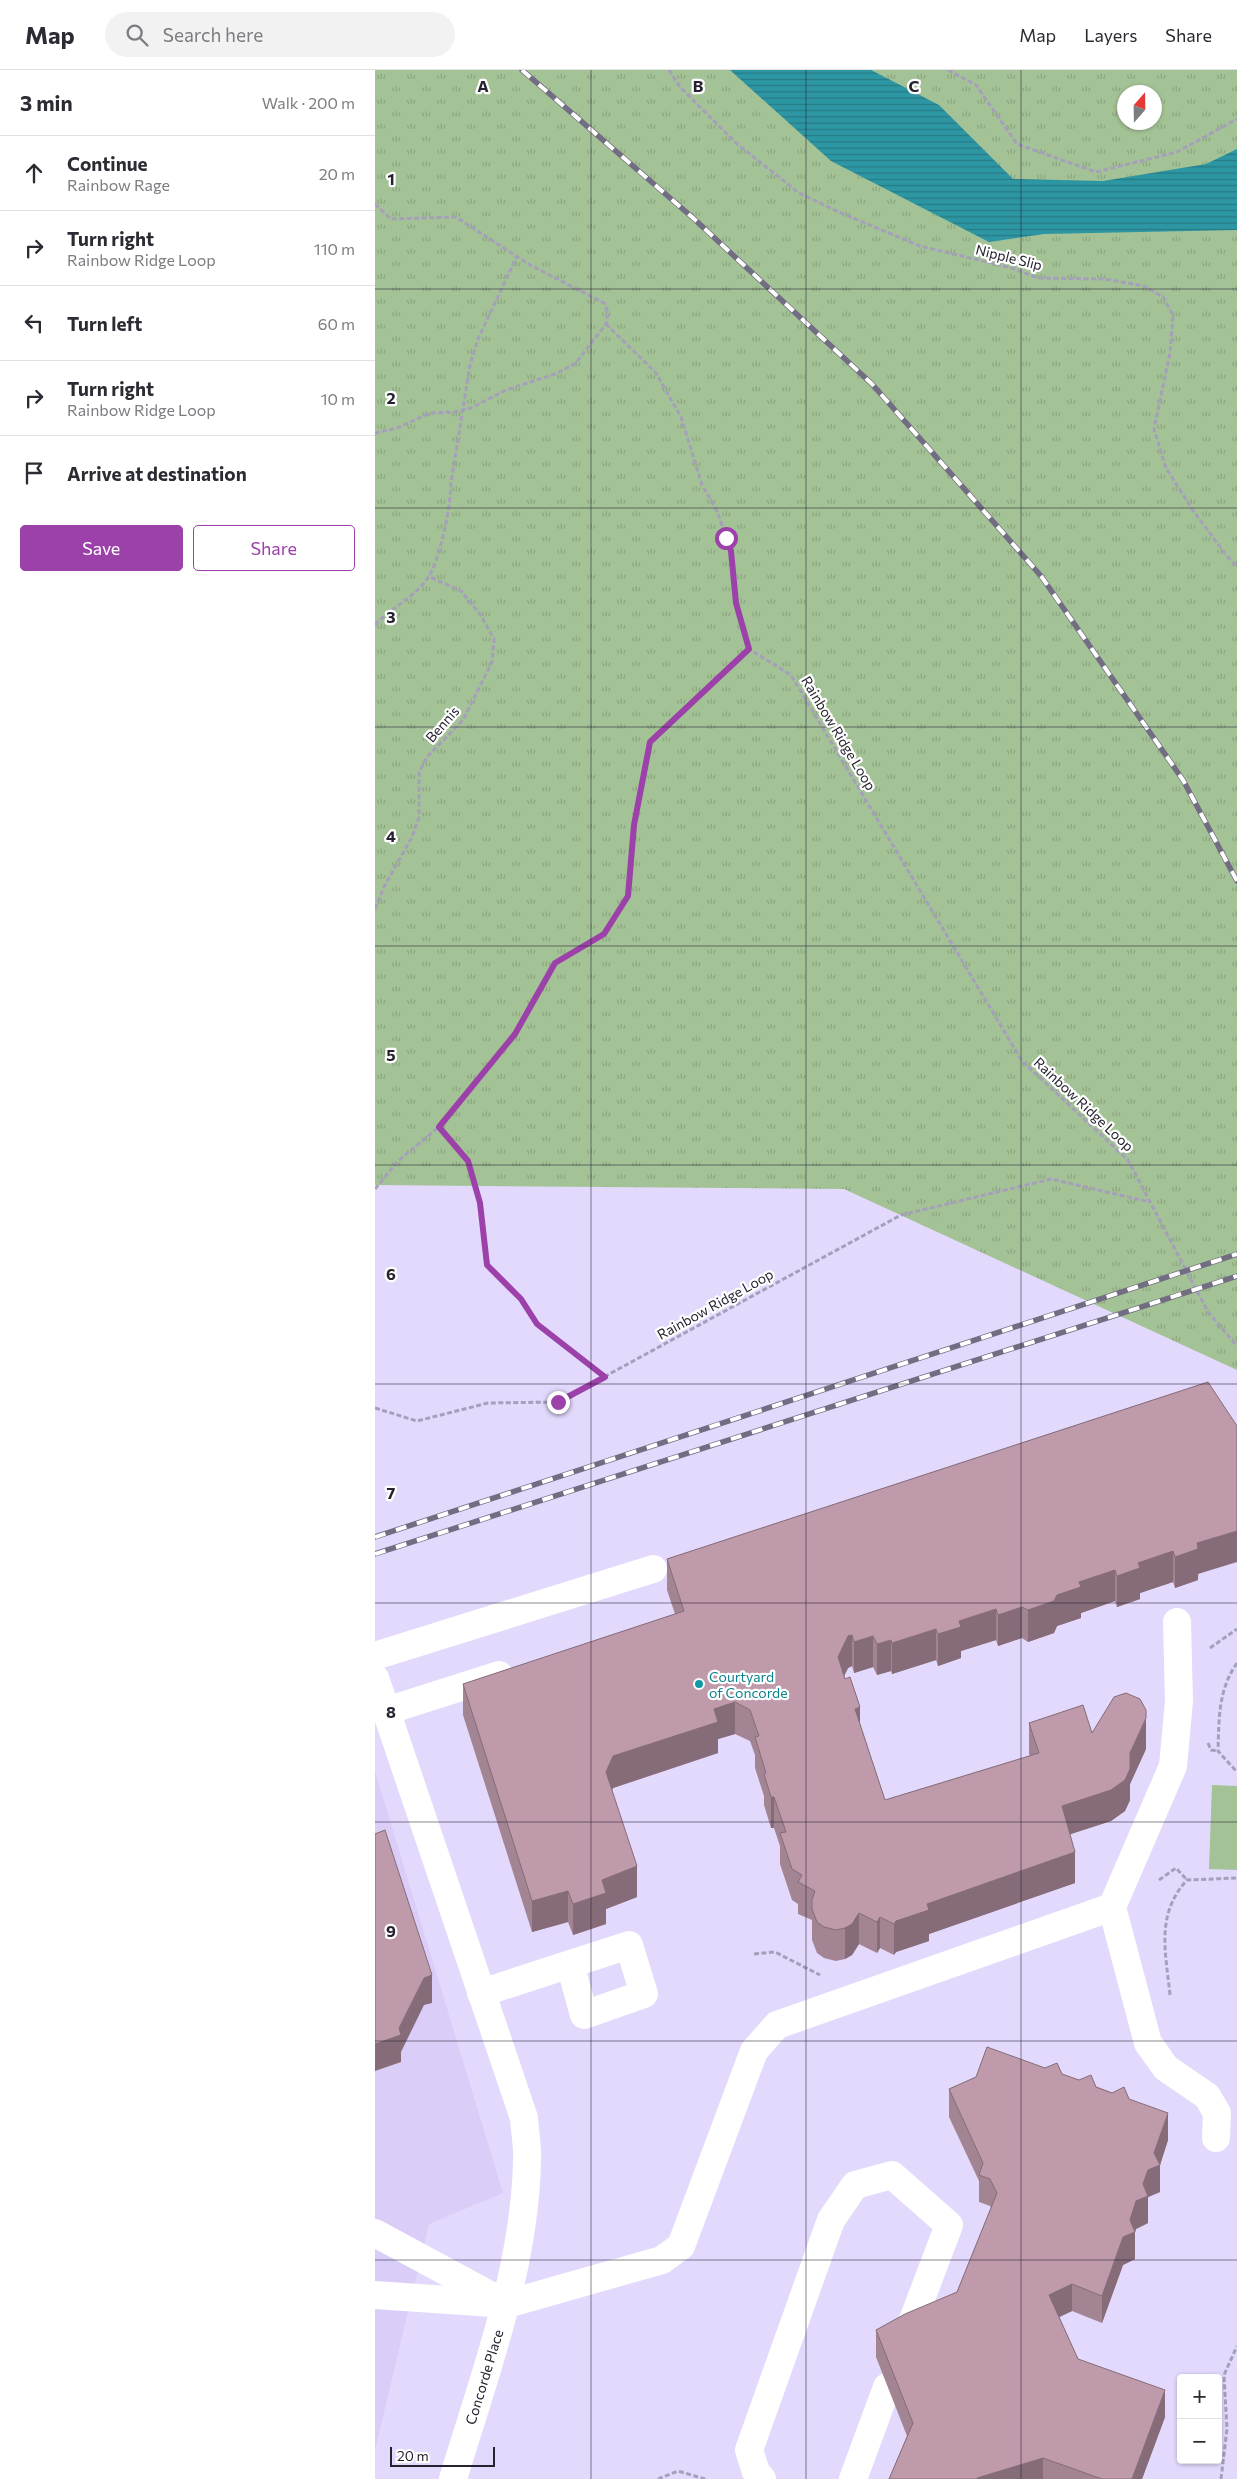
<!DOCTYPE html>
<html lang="en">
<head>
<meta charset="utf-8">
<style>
	:root { --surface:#fff; --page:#f2f2f3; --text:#2b2b33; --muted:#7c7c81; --line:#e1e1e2; --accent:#9c40aa }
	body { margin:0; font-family:Commissioner,sans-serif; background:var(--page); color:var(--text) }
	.controls { position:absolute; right:15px; bottom:15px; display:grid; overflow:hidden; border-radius:5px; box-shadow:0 1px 4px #0004 }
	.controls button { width:45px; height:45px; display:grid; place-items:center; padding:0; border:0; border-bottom:1px solid var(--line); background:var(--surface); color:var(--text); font:25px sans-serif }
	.compass { position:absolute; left:742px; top:15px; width:45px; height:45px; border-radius:50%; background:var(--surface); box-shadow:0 1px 4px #0004; rotate:20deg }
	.scale { position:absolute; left:15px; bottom:12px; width:105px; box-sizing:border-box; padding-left:5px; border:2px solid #26222f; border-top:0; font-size:14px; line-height:18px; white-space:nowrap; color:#26222f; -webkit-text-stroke:4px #fff; paint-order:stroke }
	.stop { position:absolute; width:15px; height:15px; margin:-11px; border:4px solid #9c40aa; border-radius:50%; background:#fff }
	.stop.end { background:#9c40aa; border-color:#fff; box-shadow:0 1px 5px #0008 }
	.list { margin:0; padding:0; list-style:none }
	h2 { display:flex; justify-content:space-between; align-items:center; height:65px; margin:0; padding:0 20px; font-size:21px }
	h2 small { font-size:16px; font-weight:400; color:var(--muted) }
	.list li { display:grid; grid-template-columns:32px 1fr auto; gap:15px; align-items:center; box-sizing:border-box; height:75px; padding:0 20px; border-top:1px solid var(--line) }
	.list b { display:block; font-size:19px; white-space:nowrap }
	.list p { margin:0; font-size:16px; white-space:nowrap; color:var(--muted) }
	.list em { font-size:16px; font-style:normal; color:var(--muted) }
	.actions { display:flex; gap:10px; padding:15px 20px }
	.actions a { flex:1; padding:11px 0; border:1px solid var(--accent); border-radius:5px; text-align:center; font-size:18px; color:var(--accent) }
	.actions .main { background:var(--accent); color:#fff }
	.icon { flex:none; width:28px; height:28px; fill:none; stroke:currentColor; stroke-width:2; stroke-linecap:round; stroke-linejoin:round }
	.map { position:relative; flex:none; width:862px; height:2409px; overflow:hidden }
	header { display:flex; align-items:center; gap:30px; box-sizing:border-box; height:70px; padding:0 25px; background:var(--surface); border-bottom:1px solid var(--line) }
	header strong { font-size:24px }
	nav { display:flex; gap:28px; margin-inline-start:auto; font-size:18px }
	.search { width:350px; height:45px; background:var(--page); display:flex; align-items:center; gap:12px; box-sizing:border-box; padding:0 18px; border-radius:28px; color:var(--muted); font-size:19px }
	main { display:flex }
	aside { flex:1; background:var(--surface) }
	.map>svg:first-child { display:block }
	.built { fill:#dacef8 }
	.grass { fill:#a3c295 }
	.park { fill:url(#park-tufts); fill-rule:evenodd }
	.water { fill:url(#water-rules) }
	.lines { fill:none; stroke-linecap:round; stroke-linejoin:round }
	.path { stroke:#a69fbb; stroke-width:3; stroke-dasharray:5 2.5; stroke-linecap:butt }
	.minor { stroke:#fff; stroke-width:28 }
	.rail-casing { stroke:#736d83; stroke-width:5.5 }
	.rail { stroke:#fff; stroke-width:4; stroke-dasharray:11; stroke-linecap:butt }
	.wall { fill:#a38493 }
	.shaded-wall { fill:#856c78 }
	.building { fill:#be9aab; stroke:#856c78 }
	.route { stroke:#9c40aa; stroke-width:6 }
	.grid { fill:none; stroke:#26222f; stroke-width:1; stroke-opacity:0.55 }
	.culture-dot { fill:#0f9aa8; stroke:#fff; stroke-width:2 }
	.labels { text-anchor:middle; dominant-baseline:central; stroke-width:4.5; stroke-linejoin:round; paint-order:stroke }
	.street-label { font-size:14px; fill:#26222f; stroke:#fff }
	.culture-label { font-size:14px; fill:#0d838f; stroke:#fff; text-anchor:start }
	.grid-label { font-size:16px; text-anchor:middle; font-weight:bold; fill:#26222f; stroke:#fff; stroke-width:4.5; stroke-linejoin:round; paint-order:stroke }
</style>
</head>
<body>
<header>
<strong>Map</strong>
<div class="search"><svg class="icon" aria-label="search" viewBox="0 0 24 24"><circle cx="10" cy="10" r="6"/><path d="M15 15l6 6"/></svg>Search here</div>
<nav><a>Map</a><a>Layers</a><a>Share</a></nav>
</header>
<main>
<aside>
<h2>3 min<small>Walk · 200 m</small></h2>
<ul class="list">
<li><svg class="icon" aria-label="ahead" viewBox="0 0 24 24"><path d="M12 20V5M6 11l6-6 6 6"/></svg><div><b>Continue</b><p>Rainbow Rage</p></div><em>20 m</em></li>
<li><svg class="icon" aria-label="right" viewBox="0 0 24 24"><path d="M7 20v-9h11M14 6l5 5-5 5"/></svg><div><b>Turn right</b><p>Rainbow Ridge Loop</p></div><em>110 m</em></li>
<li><svg class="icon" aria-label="left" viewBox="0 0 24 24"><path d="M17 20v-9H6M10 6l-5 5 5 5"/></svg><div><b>Turn left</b></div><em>60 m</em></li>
<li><svg class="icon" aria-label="right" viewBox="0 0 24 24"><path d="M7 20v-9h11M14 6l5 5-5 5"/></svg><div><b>Turn right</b><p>Rainbow Ridge Loop</p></div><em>10 m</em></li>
<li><svg class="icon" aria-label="arrive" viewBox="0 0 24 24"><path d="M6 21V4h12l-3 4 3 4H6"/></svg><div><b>Arrive at destination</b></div></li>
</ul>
<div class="actions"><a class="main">Save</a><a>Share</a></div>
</aside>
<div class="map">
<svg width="862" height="2409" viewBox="0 0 862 2409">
	<defs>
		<pattern id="park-tufts" width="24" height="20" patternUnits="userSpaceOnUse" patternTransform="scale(1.25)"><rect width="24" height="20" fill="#a3c295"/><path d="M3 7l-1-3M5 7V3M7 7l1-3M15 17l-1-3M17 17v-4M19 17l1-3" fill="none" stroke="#8ca681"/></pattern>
		<pattern id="water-rules" width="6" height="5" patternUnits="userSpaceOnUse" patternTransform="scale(1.25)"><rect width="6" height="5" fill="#2d96a3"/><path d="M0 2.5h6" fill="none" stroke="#267a85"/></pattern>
	</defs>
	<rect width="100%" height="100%" fill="#e2d9fc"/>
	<polygon class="built" points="0,1701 128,2123 54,2154 0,2380"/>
	<polygon class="grass" points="837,1715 862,1716 862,1800 834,1799"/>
	<path class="park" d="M0,0h862v1300l-393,-181 -469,-4zM750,22h30v30h-30z"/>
	<polygon class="water" points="355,0 496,0 564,35 638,109 728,111 831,94 862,79 862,160 669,164 614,172 456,91"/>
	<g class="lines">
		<g class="path">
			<polyline points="294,0 305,17 361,73 424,123 466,143 545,176 637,198 663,208 730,209 769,216 788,227 798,245 795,283 779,359 791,398 817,439 851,485 862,497"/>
			<polyline points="573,0 601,15 642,74 721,102 802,82 862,49"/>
			<polyline points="0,134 16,149 81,147 155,195 229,233 233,242 231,254 200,294 180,304 131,320 96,338 80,342 55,343 22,358 0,363"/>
			<polyline points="231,254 281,303 306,347 327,415 342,441 356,481 361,533 374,579"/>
			<path d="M0,555c15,-17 39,-27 52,-46 13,-18 24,-74 24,-96l19,-118 8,-26 39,-83"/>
			<polyline points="0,839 9,817 37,767 44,747 44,702 52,687 88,650 117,592 119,569 105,544 86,521 53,506"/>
			<polyline points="64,1057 93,1091 105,1133 113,1195 146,1229 162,1254 230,1307"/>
			<polyline points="0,1119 23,1091 64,1057 140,964 180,893 229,864 253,826 259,755 275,672 374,579 416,605 647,991 753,1090 833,1242 862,1276"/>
			<polyline points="0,1338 42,1351 113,1333 183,1332 526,1145 676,1109 775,1132"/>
			<polyline points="835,1578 862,1559"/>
			<path d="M862,1593c-19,27 -18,56 -19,88l19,21"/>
			<polyline points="833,1673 836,1680 843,1681"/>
			<polyline points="784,1810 801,1798 812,1810"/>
			<polyline points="379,1884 400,1882 445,1905"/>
			<path d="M795,1925c-4,-42 -15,-80 17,-115l50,-2"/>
			<polyline points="283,2409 303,2401 330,2409"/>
			<polyline points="846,2409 852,2359 849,2305 862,2276"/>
		</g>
		<g class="minor">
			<polyline points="802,1552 804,1631 798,1696 737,1837 773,1973 791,1998 832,2026 842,2043 841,2068"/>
			<polyline points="0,1586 278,1499"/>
			<path d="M0,1608l149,440c1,15 4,30 3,45 -3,109 -43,213 -74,316"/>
			<polyline points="11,1641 124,1605"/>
			<polyline points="106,1923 254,1875 269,1924 209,1945 195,1894"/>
			<polyline points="0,2163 124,2230"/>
			<polyline points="0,2225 132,2234 287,2190 306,2176 379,1981 402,1955 737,1837"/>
			<polyline points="387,2409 381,2402 374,2380 456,2150 480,2115 517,2105 574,2155 530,2271"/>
			<polyline points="478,2409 512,2317"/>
		</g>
		<defs>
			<g id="rail">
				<polyline points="147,0 317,147 497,314 666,506 808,710 862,811"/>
				<polyline points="0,1467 862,1184"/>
				<polyline points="0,1484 862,1206"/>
			</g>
		</defs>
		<use href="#rail" class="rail-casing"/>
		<use href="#rail" class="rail"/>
	</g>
	<g class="wall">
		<polygon points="833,1312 823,1510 800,1518 798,1512 765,1523 765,1529 742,1537 740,1531 706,1543 706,1548 682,1556 679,1563 653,1572 647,1568 623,1576 621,1570 586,1581 586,1588 563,1596 561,1590 517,1604 516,1601 502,1605 498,1597 479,1603 477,1596 473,1598 469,1606 510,1730 655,1686 654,1684 654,1653 717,1663 771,1679 755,1714 755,1730 750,1741 736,1751 695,1764 700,1813 554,1864 554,1871 521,1882 519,1885 505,1878 502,1883 484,1874 477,1885 470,1889 461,1891 449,1888 442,1883 437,1870 437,1850 423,1844 423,1834 417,1830 405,1794 405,1776 399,1758 396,1758 389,1735 389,1726 380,1698 380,1685 375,1671 360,1664 343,1669 343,1683 238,1718 237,1720 262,1827 231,1839 231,1854 198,1865 193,1852 157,1862 88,1645 88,1614 300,1544 292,1520 292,1489"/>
		<polygon points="687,2004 754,2029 793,2070 785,2095 785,2122 773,2127 773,2153 761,2159 760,2162 760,2189 748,2195 727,2253 697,2241 684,2247 703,2289 790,2347 767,2409 514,2409 532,2366 501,2287 501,2260 582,2222 616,2138 615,2136 604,2132 604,2111 574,2047 574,2019"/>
	</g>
	<g class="shaded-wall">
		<polygon points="862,1461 862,1492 823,1504 823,1510 800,1518 800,1487 822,1473"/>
		<polygon points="798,1481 798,1512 765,1523 765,1529 742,1537 742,1506 763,1493"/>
		<polygon points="740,1500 740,1531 706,1543 706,1548 682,1556 679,1563 653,1572 653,1540 682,1525 704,1512"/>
		<polygon points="647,1537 647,1568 623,1576 623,1545"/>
		<polygon points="621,1539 621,1570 586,1581 586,1588 563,1596 563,1564 584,1551"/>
		<polygon points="561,1559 561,1590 517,1604 517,1573"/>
		<polygon points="477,1565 477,1596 473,1598 463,1618 463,1587 473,1566"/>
		<polygon points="498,1566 498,1597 479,1603 479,1572"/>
		<polygon points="516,1570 516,1601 502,1605 502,1574"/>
		<polygon points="360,1632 360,1664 343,1669 343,1683 238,1718 231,1733 231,1702 238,1686 339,1639"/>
		<polygon points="485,1637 485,1668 480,1639"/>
		<polygon points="771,1648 771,1679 755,1714 755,1730 750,1741 736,1751 687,1767 687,1736 755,1683"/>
		<rect x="396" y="1727" width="3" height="31"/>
		<polygon points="700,1782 700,1813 554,1864 554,1871 521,1882 519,1885 519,1854 521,1851 552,1834"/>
		<polygon points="262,1796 262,1827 231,1839 231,1854 198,1865 198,1834 227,1810"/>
		<polygon points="193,1821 193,1852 157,1862 157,1831"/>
		<polygon points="484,1843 484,1874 477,1885 470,1889 470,1858"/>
		<polygon points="505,1847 505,1878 502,1883 502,1852"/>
		<polygon points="57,1905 57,1933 49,1935 26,1982 26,1992 0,2001 0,1974 24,1958 49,1908"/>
		<polygon points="793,2043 793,2070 785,2095 785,2122 773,2127 773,2153 761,2159 760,2162 760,2189 748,2195 727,2253 727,2226"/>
		<polygon points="697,2214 697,2241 674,2252 674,2225"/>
		<polygon points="790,2320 790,2347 767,2409 757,2409"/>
		<polygon points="668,2388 668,2409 602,2409 602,2408"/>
	</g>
	<g class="building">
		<polygon points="833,1312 862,1356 862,1461 822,1473 823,1479 800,1487 798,1481 763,1493 765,1498 742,1506 740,1500 704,1512 706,1517 682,1525 679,1531 653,1540 647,1537 623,1545 621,1539 584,1551 586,1557 563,1564 561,1559 517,1573 516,1570 502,1574 498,1566 479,1572 477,1565 473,1566 463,1587 470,1609 475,1607 485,1637 480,1639 510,1730 664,1683 654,1653 708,1635 717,1663 739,1627 751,1623 765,1629 771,1640 771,1648 755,1683 755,1699 750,1710 736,1720 687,1736 700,1782 552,1834 554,1840 521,1851 519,1854 505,1847 502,1852 484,1843 477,1854 470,1858 461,1860 449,1857 442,1852 437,1839 437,1830 440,1821 423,1812 427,1805 417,1799 405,1763 411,1762 399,1727 396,1727 389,1704 391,1703 380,1667 384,1666 375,1640 360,1632 339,1639 343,1652 238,1686 231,1702 262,1796 227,1810 231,1823 198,1834 193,1821 157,1831 88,1614 309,1541 292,1489"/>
		<polygon points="10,1760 57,1905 49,1908 24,1958 26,1965 0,1974 0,1764"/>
		<polygon points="612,1977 670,1998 682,1993 687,2004 704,2010 716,2005 721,2017 737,2023 749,2017 754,2029 793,2043 779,2083 785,2095 773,2100 768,2114 773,2126 761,2131 755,2150 760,2162 748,2167 727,2226 697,2214 674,2225 703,2289 790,2320 757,2409 727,2409 668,2388 602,2408 603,2409 514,2409 538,2353 501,2260 530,2244 582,2222 622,2123 615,2109 604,2105 608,2093 574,2019 601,2007"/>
	</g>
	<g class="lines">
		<polyline class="route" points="183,1332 230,1307 162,1254 146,1229 112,1195 105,1133 93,1091 64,1057 140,964 180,893 229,864 253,826 259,755 275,672 374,579 361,533 356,481 351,468"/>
	</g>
	<path class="grid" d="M216,0v2409M431,0v2409M646,0v2409M0,219h862M0,438h862M0,657h862M0,876h862M0,1095h862M0,1314h862M0,1533h862M0,1752h862M0,1971h862M0,2190h862"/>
	<circle class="culture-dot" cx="324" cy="1614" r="5"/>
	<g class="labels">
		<g class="street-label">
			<text transform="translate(634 187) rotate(14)">Nipple Slip</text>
			<text transform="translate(67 654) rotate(-49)">Bennis</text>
			<text transform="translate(464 663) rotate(59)">Rainbow Ridge Loop</text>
			<text transform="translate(709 1034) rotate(43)">Rainbow Ridge Loop</text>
			<text transform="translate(340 1234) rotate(-29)">Rainbow Ridge Loop</text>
			<text transform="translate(109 2307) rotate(-73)">Concorde Place</text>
		</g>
		<g class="culture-label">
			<text x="334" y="1606">Courtyard<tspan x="334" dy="16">of Concorde</tspan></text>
		</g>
	</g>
	<g class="grid-label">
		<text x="108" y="22">A</text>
		<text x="323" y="22">B</text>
		<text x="539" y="22">C</text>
		<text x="16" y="115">1</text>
		<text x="16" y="334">2</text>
		<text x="16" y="553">3</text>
		<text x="16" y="772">4</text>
		<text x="16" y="991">5</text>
		<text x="16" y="1210">6</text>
		<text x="16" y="1429">7</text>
		<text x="16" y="1648">8</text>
		<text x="16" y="1867">9</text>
	</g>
</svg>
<div class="controls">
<button>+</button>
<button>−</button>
</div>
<svg class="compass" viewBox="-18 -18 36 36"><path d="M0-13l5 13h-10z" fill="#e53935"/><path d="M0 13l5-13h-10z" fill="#7c7c81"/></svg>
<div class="scale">20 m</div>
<div class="stop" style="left:351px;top:468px"></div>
<div class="stop end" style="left:183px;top:1332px"></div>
</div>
</main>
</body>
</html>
